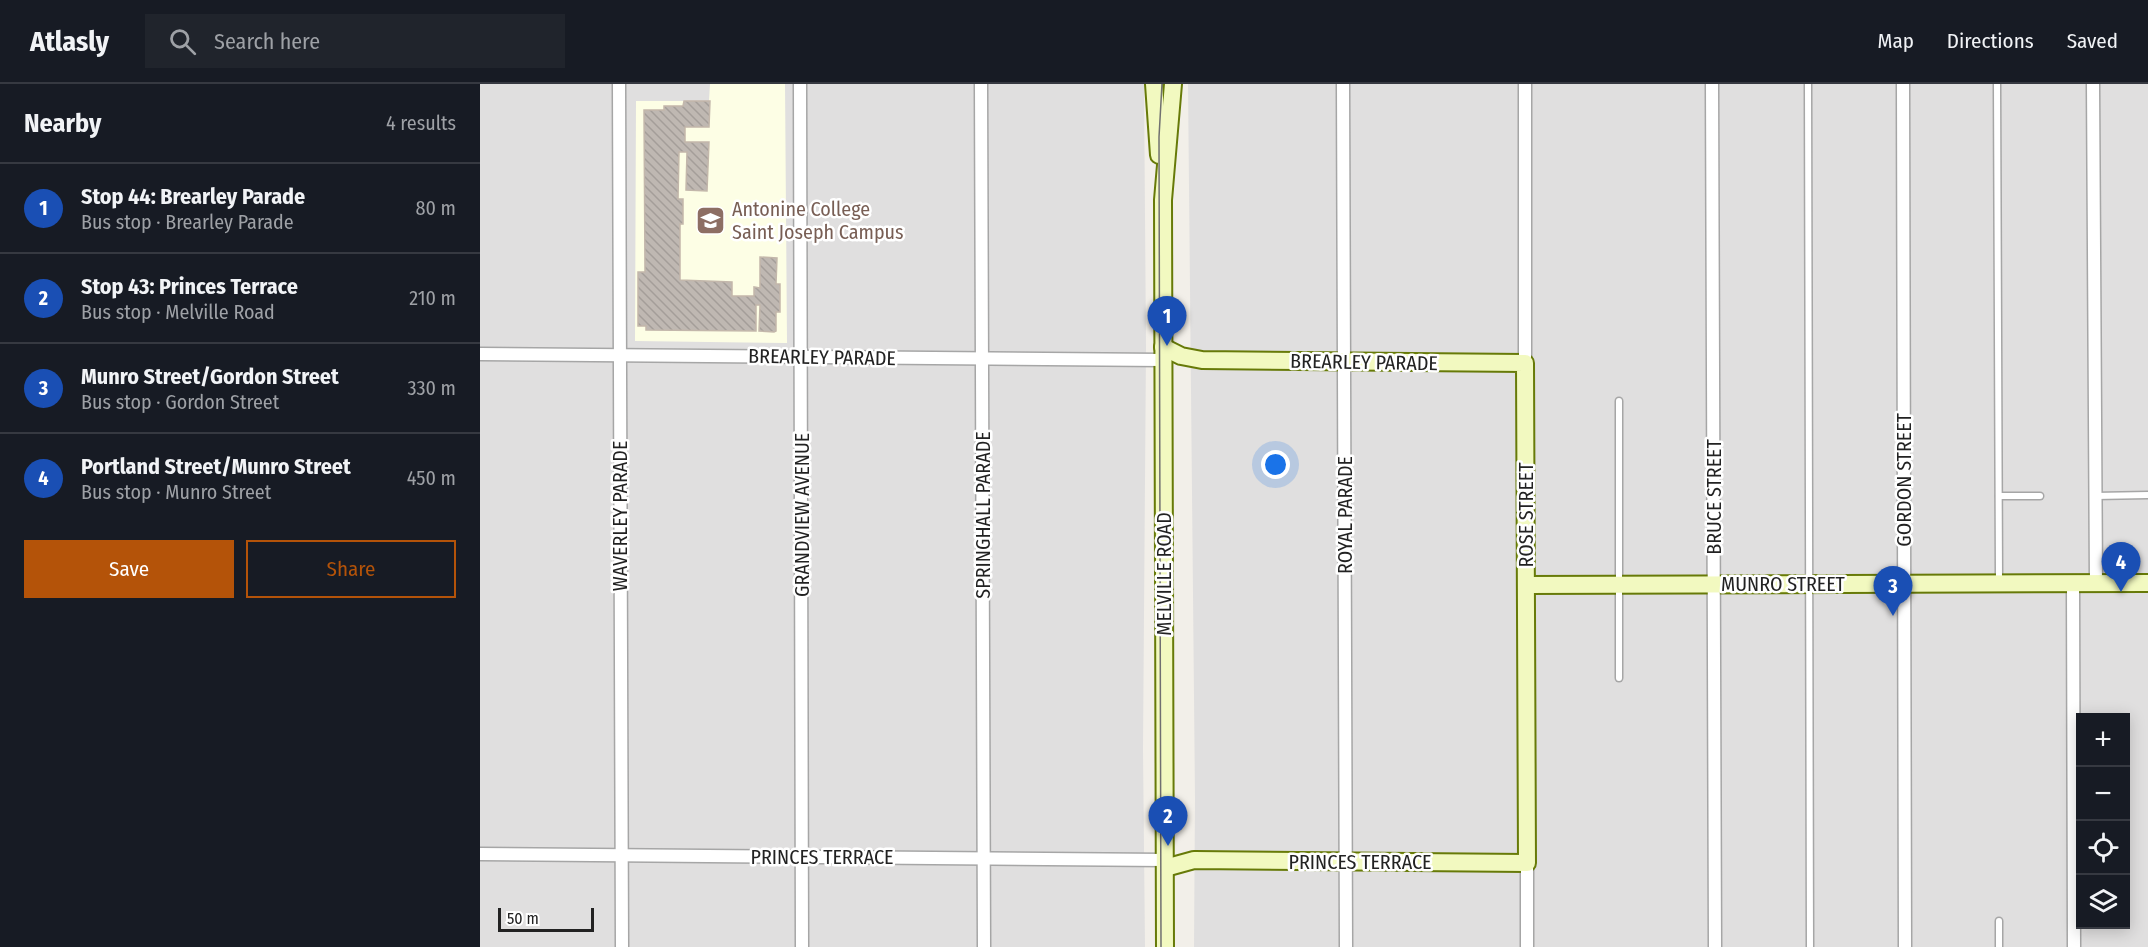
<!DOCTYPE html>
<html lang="en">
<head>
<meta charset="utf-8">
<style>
	:root { --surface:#171b24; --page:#20242c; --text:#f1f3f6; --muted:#9ea1a6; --line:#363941; --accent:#b45309 }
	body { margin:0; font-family:"Fira Sans Condensed",sans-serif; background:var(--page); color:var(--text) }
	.controls { position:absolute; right:18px; bottom:18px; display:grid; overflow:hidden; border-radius:0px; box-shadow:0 3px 15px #0003 }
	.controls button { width:54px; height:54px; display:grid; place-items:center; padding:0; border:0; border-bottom:2px solid var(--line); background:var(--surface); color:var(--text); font:30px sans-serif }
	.scale { position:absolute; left:18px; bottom:15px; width:96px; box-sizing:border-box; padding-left:6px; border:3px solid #222; border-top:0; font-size:16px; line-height:21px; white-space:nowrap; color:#222; -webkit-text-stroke:4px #fff; paint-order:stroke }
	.you { position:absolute; left:796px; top:381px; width:21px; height:21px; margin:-15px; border:4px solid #fff; border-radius:50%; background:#1a73e8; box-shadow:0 0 0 9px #1a73e833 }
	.badge { display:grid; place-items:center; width:39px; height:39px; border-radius:50%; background:var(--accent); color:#fff; font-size:20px; font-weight:700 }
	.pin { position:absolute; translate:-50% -50px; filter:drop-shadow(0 2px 3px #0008) }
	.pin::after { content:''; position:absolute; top:32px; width:21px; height:18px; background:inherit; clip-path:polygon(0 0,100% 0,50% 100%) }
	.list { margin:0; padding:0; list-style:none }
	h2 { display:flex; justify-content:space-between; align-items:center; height:78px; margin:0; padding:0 24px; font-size:26px }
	h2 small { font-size:20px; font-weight:400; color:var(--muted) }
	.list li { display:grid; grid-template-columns:39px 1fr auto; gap:18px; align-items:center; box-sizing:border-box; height:90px; padding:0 24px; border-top:2px solid var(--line) }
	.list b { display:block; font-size:22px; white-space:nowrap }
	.list p { margin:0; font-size:20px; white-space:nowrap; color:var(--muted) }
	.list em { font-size:20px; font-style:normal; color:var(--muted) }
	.actions { display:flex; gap:12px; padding:18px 24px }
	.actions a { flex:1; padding:14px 0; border:2px solid var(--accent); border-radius:0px; text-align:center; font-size:21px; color:var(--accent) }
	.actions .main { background:var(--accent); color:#fff }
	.icon { flex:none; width:33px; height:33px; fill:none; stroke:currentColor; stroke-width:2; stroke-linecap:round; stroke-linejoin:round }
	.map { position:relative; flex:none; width:1668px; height:863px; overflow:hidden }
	header { display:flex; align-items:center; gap:36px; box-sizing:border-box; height:84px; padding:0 30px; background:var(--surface); border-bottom:2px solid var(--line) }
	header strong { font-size:28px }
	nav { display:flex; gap:33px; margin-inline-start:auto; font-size:21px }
	.search { width:420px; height:54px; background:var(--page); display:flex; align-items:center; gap:15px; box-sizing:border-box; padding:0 21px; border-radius:0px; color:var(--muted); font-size:22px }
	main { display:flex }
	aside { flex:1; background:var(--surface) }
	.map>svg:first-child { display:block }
	.residential { fill:#e0dfdf; fill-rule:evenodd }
	.education { fill:#fdfee5 }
	.building { fill:url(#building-back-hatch); stroke:#c3b7ab; stroke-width:1.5 }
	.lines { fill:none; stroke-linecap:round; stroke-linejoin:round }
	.lane-casing { stroke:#a6a6a6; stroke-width:9 }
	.street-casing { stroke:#a6a6a6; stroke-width:15 }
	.secondary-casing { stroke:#677a08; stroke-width:20 }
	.lane { stroke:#fff; stroke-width:6 }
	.street { stroke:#fff; stroke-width:12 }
	.secondary { stroke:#f2f9c0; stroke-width:16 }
	.tram { stroke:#707070; stroke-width:1.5 }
	.labels { text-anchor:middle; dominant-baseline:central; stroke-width:5; stroke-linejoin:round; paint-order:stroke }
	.education-label { font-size:20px; fill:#785e54; stroke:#fff; text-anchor:start }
	.street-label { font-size:20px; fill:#222; stroke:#fff }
</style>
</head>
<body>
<header>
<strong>Atlasly</strong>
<div class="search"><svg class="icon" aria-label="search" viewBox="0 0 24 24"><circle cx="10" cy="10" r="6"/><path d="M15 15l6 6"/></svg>Search here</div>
<nav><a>Map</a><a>Directions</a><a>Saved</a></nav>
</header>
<main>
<aside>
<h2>Nearby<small>4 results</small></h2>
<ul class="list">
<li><span class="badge" style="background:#1a4fb4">1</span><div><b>Stop 44: Brearley Parade</b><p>Bus stop · Brearley Parade</p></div><em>80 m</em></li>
<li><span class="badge" style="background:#1a4fb4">2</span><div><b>Stop 43: Princes Terrace</b><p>Bus stop · Melville Road</p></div><em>210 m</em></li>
<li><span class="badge" style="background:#1a4fb4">3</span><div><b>Munro Street/Gordon Street</b><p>Bus stop · Gordon Street</p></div><em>330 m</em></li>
<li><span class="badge" style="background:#1a4fb4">4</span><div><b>Portland Street/Munro Street</b><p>Bus stop · Munro Street</p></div><em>450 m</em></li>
</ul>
<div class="actions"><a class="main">Save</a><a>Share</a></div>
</aside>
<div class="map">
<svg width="1668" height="863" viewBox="0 0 1668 863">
	<defs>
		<pattern id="building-back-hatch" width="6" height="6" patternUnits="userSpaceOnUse" patternTransform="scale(1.5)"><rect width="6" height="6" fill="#bfb8b2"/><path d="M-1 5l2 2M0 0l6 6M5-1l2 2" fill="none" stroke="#a49e99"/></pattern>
	</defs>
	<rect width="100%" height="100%" fill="#f2efe9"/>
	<g class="residential">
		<polygon points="0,0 664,0 666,263 663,666 665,863 0,863"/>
		<path d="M708,0h960v863h-954l1,-149zM1600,634h46v206h-46z"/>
	</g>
	<polygon class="education" points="230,0 305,0 307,259 155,257 156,17 229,17"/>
	<polygon class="building" points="204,17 230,17 229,43 205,43 205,58 229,58 227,107 206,106 207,68 199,68 198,115 203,115 203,140 200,140 200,196 252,198 252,212 274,212 274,203 280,204 280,173 297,174 296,200 300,200 300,228 296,228 296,247 294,248 279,247 280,221 276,221 276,247 166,246 166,242 158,242 158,188 165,188 164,26 184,26 184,22 203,22"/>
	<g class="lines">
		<defs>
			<g id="lane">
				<polyline points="1328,0 1330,863"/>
				<polyline points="1517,0 1519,497"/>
				<polyline points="1519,412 1560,412"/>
				<polyline points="1615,412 1668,411"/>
				<polyline points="1139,594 1139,317"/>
				<polyline points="1519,837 1519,863"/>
			</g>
			<g id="street">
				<polyline points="139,0 142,863"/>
				<polyline points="320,0 322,863"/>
				<polyline points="501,0 504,863"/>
				<polyline points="863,0 866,863"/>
				<polyline points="1045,0 1045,279"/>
				<polyline points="1232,0 1235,863"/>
				<polyline points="1423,0 1425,863"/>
				<polyline points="1613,0 1616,500"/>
				<polyline points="0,270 683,276"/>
				<polyline points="1593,499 1594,863"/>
				<polyline points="0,770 685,776"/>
				<polyline points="1047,779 1047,863"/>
			</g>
			<g id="secondary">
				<polyline points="674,0 679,71"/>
				<polyline points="683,263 701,272 722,276 1045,279 1047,779 714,776 685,784"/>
				<polyline points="1046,501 1668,499"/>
				<polyline points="685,863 683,116 693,0"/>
			</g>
		</defs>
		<use href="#lane" class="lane-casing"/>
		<use href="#street" class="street-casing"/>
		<use href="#secondary" class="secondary-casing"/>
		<use href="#lane" class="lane"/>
		<use href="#street" class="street"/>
		<use href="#secondary" class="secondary"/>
		<polyline class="tram" points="681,863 679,53 682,0"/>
	</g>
	<defs>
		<symbol id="school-square" viewBox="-11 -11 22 22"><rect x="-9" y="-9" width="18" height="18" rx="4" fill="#8d6e63" stroke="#fff"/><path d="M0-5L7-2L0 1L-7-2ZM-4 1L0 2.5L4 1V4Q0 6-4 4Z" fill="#fff"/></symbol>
	</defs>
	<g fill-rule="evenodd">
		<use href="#school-square" x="214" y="120" width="33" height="33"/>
	</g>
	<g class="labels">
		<g class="education-label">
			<text x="252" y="125">Antonine College<tspan x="252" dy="23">Saint Joseph Campus</tspan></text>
		</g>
		<g class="street-label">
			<text transform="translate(342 273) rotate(1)">BREARLEY PARADE</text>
			<text transform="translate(884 278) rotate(1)">BREARLEY PARADE</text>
			<text transform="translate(1424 396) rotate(-90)">GORDON STREET</text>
			<text transform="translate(1234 413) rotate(-90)">BRUCE STREET</text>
			<text transform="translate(322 431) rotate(-90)">GRANDVIEW AVENUE</text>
			<text transform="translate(503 431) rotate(-90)">SPRINGHALL PARADE</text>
			<text transform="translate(865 431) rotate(-90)">ROYAL PARADE</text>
			<text transform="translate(1046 431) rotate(-90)">ROSE STREET</text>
			<text transform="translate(140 432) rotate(-90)">WAVERLEY PARADE</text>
			<text transform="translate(684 490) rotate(-90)">MELVILLE ROAD</text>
			<text x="1303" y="500">MUNRO STREET</text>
			<text x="342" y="773">PRINCES TERRACE</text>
			<text x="880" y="778">PRINCES TERRACE</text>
		</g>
	</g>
</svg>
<div class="controls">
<button>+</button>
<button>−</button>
<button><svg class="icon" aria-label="locate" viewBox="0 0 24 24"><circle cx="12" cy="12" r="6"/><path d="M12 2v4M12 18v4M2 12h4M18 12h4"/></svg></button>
<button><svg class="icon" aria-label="layers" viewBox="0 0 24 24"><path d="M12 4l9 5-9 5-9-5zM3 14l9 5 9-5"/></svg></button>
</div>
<div class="scale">50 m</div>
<div class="you"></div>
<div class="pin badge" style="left:687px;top:262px;background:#1a4fb4">1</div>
<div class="pin badge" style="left:688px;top:762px;background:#1a4fb4">2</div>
<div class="pin badge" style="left:1413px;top:532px;background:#1a4fb4">3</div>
<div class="pin badge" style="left:1641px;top:508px;background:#1a4fb4">4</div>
</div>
</main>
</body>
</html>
